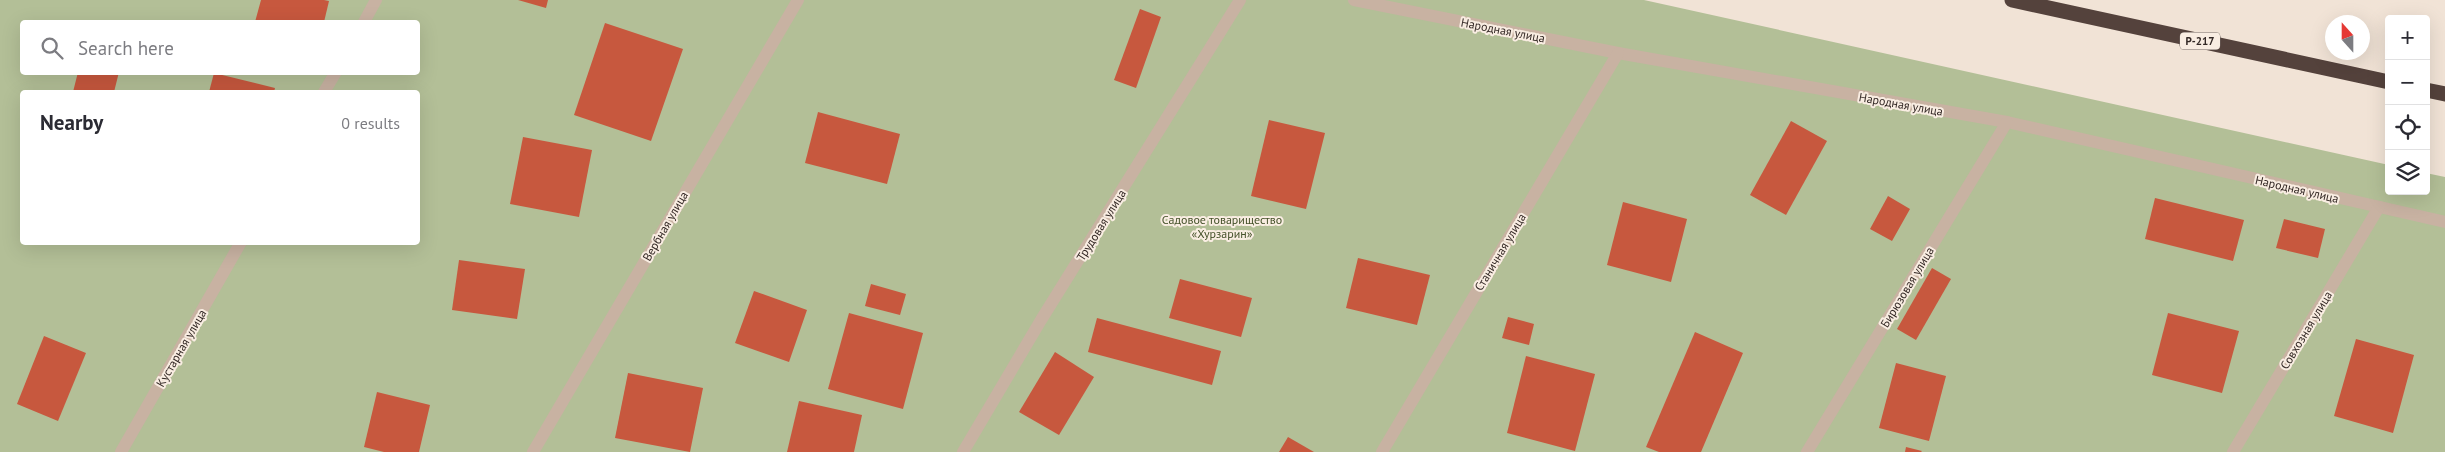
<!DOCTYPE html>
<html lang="en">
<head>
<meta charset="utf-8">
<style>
	:root { --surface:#fff; --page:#f7f7f7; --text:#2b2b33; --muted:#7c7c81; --line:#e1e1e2 }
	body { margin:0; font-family:"PT Sans",sans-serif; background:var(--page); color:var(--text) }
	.controls { position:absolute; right:15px; top:15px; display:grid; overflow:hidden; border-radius:5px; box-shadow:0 5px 20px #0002 }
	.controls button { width:45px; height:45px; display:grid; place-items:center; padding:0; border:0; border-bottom:1px solid var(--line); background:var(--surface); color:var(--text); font:25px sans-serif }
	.compass { position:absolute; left:2325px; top:15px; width:45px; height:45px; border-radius:50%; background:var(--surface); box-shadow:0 5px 20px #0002; rotate:339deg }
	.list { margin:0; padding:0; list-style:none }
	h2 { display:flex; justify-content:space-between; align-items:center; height:65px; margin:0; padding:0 20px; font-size:21px }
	h2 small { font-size:16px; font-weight:400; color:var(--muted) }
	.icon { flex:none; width:28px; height:28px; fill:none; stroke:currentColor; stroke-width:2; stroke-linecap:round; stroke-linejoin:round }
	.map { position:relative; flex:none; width:2445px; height:452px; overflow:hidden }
	.search { position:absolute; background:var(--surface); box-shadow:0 5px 20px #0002; left:20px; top:20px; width:400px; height:55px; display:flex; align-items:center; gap:12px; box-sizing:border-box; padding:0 18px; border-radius:5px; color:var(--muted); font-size:19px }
	.panel { position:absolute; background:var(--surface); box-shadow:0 5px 20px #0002; left:20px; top:90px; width:400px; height:155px; border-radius:5px }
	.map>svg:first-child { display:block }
	.green { fill:#b3bf97; fill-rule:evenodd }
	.building { fill:#c7583e }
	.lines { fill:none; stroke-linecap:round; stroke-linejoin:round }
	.street { stroke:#c8b2a2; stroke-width:12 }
	.highway { stroke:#54423c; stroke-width:15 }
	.labels { text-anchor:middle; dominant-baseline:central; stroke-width:4; stroke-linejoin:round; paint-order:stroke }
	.shield { fill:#f9ede2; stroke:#6e635e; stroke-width:1 }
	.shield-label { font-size:11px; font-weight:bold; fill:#332825 }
	.street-label { font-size:12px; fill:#332825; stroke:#f9ede2 }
	.park-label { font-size:12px; fill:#445129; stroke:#f9ede2 }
</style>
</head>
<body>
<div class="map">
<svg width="2445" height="452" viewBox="0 0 2445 452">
	<rect width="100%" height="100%" fill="#f1e3d6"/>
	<path class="green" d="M0,0h1644l745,165v26h37v-18l19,4v275h-2445zM22,22h396v50h-396zM22,92h396v150h-396z"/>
	<g class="building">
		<polygon points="261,0 324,0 329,1 324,22 255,22"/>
		<polygon points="518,0 548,0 546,8"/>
		<polygon points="1140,9 1161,17 1136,88 1114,80"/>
		<polygon points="605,23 683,49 651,141 574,115"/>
		<polygon points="78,72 119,72 114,92 73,92"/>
		<polygon points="214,73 275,88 274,92 209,92"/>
		<polygon points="818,112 900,134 887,184 805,163"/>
		<polygon points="1269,120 1325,133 1306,209 1251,196"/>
		<polygon points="1791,121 1827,141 1786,215 1750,195"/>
		<polygon points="523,137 592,150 579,217 510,204"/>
		<polygon points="1888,196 1910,209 1892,241 1870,229"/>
		<polygon points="2155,198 2244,220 2233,261 2145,239"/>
		<polygon points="1623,202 1687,219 1671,282 1607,265"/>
		<polygon points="2284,219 2325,229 2318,258 2276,248"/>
		<polygon points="1358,258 1430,275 1417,325 1346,308"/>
		<polygon points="459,260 525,269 517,319 452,310"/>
		<polygon points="1932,268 1951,279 1916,340 1897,329"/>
		<polygon points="1180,279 1252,298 1241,337 1169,318"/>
		<polygon points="871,284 906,294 900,315 865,306"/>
		<polygon points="754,291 807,310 789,362 735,343"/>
		<polygon points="849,313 923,333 903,409 828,389"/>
		<polygon points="2168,313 2239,331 2222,393 2152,375"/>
		<polygon points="1508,317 1534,324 1529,345 1502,338"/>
		<polygon points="1097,318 1221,351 1212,385 1088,352"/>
		<polygon points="1695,332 1743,353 1701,452 1659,452 1646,447"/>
		<polygon points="44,336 86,353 58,421 17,404"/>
		<polygon points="2356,339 2414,355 2393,433 2334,416"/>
		<polygon points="1055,352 1094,377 1059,435 1019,412"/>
		<polygon points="1526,356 1595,374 1575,451 1507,433"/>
		<polygon points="1896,363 1946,376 1929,441 1879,428"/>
		<polygon points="628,373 703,388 690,452 615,438"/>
		<polygon points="377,392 430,405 419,452 384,452 364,447"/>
		<polygon points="799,401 862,415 854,452 787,452"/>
		<polygon points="1288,437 1314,452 1279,452"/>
		<polygon points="1906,447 1922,451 1921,452 1905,452"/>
	</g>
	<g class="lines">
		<g class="street">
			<polyline points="1354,0 1618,53 2007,122 2445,222"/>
			<polyline points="364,22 376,0"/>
			<polyline points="324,92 336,72"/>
			<polyline points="121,452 241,242"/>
			<polyline points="533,452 798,0"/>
			<polyline points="963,452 1041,320 1240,0"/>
			<polyline points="1382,452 1618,53"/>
			<polyline points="1807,452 2007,122"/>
			<polyline points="2233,452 2379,207"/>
		</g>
		<g class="highway">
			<polyline points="2012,0 2389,82"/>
			<polyline points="2426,90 2445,94"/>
		</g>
	</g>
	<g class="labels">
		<rect class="shield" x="2180" y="32.5" width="40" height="17" rx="4"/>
		<g class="shield-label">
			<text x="2200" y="41">Р-217</text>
		</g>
		<g class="street-label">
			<text transform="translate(1503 30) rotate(11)">Народная улица</text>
			<text transform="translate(1901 104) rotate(10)">Народная улица</text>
			<text transform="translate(2297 189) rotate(13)">Народная улица</text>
			<text transform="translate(1101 225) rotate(-58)">Трудовая улица</text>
			<text transform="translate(665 226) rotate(-60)">Вербная улица</text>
			<text transform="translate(1500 252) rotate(-59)">Станичная улица</text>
			<text transform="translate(1907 287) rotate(-59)">Бирюзовая улица</text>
			<text transform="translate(2306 330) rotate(-59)">Совхозная улица</text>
			<text transform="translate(181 348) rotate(-60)">Кустарная улица</text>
		</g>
		<g class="park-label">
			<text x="1222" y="219">Садовое товарищество<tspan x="1222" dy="14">«Хурзарин»</tspan></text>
		</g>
	</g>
</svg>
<div class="controls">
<button>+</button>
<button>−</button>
<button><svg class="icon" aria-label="locate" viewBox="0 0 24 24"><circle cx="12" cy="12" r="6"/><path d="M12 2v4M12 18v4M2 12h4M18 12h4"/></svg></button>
<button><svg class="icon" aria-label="layers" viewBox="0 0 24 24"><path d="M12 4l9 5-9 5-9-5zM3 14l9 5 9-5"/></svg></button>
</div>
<svg class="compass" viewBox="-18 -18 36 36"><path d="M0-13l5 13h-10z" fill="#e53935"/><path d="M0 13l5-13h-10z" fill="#7c7c81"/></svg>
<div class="search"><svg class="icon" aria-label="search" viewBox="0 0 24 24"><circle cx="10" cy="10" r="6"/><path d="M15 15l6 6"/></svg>Search here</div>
<section class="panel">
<h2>Nearby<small>0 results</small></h2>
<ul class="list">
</ul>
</section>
</div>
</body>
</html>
